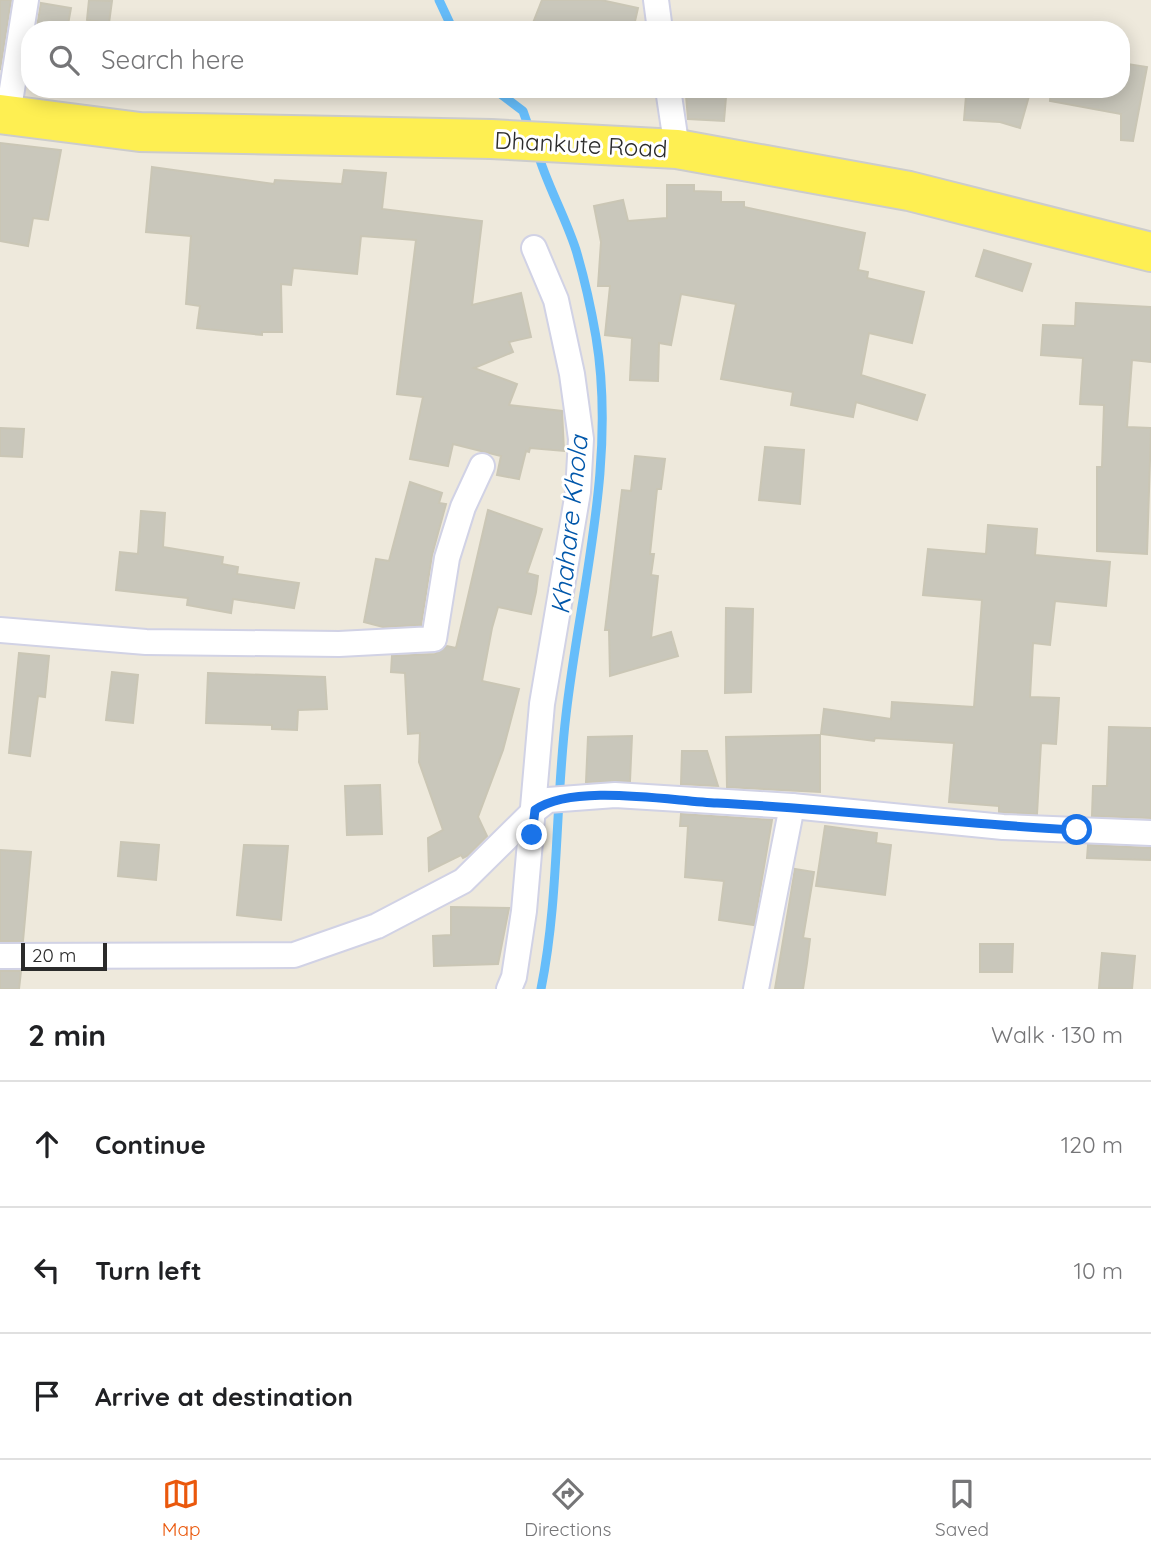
<!DOCTYPE html>
<html lang="en">
<head>
<meta charset="utf-8">
<style>
	:root { --surface:#fff; --page:#f2f2f2; --text:#202124; --muted:#757577; --line:#e0e0e0; --accent:#ea580c }
	body { margin:0; font-family:Quicksand,sans-serif; background:var(--page); color:var(--text) }
	.scale { position:absolute; left:21px; bottom:18px; width:86px; box-sizing:border-box; padding-left:7px; border:4px solid #2b2b2b; border-top:0; font-size:19px; line-height:24px; white-space:nowrap; color:#2b2b2b; -webkit-text-stroke:5px #fff; paint-order:stroke }
	.stop { position:absolute; width:21px; height:21px; margin:-16px; border:5px solid #1a73e8; border-radius:50%; background:#fff }
	.stop.end { background:#1a73e8; border-color:#fff; box-shadow:0 2px 7px #0008 }
	.list { margin:0; padding:0; list-style:none }
	h2 { display:flex; justify-content:space-between; align-items:center; height:91px; margin:0; padding:0 28px; font-size:30px }
	h2 small { font-size:23px; font-weight:400; color:var(--muted) }
	.list li { display:grid; grid-template-columns:46px 1fr auto; gap:21px; align-items:center; box-sizing:border-box; height:126px; padding:0 28px; border-top:2px solid var(--line) }
	.list b { display:block; font-size:26px; white-space:nowrap }
	.list em { font-size:23px; font-style:normal; color:var(--muted) }
	.icon { flex:none; width:38px; height:38px; fill:none; stroke:currentColor; stroke-width:2; stroke-linecap:round; stroke-linejoin:round }
	.map { position:relative; flex:none; width:1151px; height:989px; overflow:hidden }
	.search { position:absolute; background:var(--surface); box-shadow:0 4px 18px #0003; left:21px; right:21px; top:21px; height:77px; display:flex; align-items:center; gap:18px; box-sizing:border-box; padding:0 24px; border-radius:28px; color:var(--muted); font-size:26px }
	.sheet { height:469px; background:var(--surface) }
	nav { display:flex; justify-content:space-around; align-items:center; box-sizing:border-box; height:98px; border-top:2px solid var(--line); background:var(--surface); font-size:19px; color:var(--muted) }
	nav a { display:grid; justify-items:center; gap:4px }
	nav .on { color:var(--accent) }
	.map>svg:first-child { display:block }
	.lines { fill:none; stroke-linecap:round; stroke-linejoin:round }
	.stream { stroke:#66bdfa; stroke-width:9 }
	.building { fill:#c9c7bb; stroke:#cac6b5; stroke-width:2 }
	.minor-casing { stroke:#d1d2e5; stroke-width:28 }
	.primary-casing { stroke:#ccc; stroke-width:42 }
	.minor { stroke:#fff; stroke-width:24 }
	.primary { stroke:#feef52; stroke-width:38 }
	.route { stroke:#1a73e8; stroke-width:9 }
	.labels { text-anchor:middle; dominant-baseline:central; stroke-width:6; stroke-linejoin:round; paint-order:stroke }
	.street-label { font-size:24px; fill:#2b2b2b; stroke:#fff }
	.water-label { font-size:26px; font-style:italic; fill:#0157aa; stroke:#fff }
</style>
</head>
<body>
<div class="map">
<svg width="1151" height="989" viewBox="0 0 1151 989">
	<rect width="100%" height="100%" fill="#eee9dc"/>
	<g class="lines">
		<g class="stream">
			<polyline points="439,0 453,30"/>
			<polyline points="494,89 523,111 530,131"/>
			<path d="M537,151c10,34 28,65 39,99 8,27 15,58 20,87 21,126 -16,254 -30,378 -11,92 -7,184 -25,274"/>
		</g>
	</g>
	<g class="building">
		<polygon points="0,0 11,0 0,70"/>
		<polygon points="89,0 112,1 109,23 87,20"/>
		<polygon points="542,0 601,0 638,8 633,30 551,30 533,23"/>
		<polygon points="41,3 71,8 67,30 37,27"/>
		<polygon points="1121,63 1147,67 1133,141 1121,140 1121,114 1050,101 1051,89 1121,89"/>
		<polygon points="973,89 1031,89 1020,128 1000,122 964,120 966,96 972,96"/>
		<polygon points="686,95 726,97 724,121 688,119"/>
		<polygon points="0,143 61,150 48,220 33,218 28,246 0,241"/>
		<polygon points="152,167 274,184 275,180 342,184 344,170 386,173 382,209 482,221 472,305 521,293 531,337 509,342 513,352 474,368 517,384 509,405 562,411 564,451 530,448 529,452 526,451 519,479 497,475 501,456 453,444 448,466 410,459 423,397 397,394 416,240 361,236 357,274 293,268 291,285 281,284 282,332 262,332 262,335 197,328 200,306 186,304 191,236 146,232"/>
		<polygon points="667,185 694,185 694,191 721,192 721,202 744,202 744,207 865,233 858,270 868,272 867,278 924,292 912,343 869,333 861,375 925,395 917,420 856,402 853,417 791,405 793,392 721,379 736,304 681,294 671,345 659,343 658,381 630,380 632,338 605,335 610,286 598,286 601,242 594,206 623,200 628,221 667,218"/>
		<polygon points="984,250 1031,264 1022,291 976,276"/>
		<polygon points="1076,303 1151,307 1151,362 1132,360 1127,427 1151,428 1147,554 1097,551 1097,467 1102,467 1104,405 1080,404 1083,358 1041,355 1043,325 1075,326"/>
		<polygon points="0,428 24,429 22,457 0,456"/>
		<polygon points="765,447 804,450 800,504 759,500"/>
		<polygon points="635,456 665,459 661,489 657,489 650,554 654,554 651,575 658,576 651,638 671,632 678,656 610,676 609,630 605,630 622,490 631,491"/>
		<polygon points="410,482 442,493 439,503 446,504 432,555 421,625 383,627 364,622 376,559 389,561"/>
		<polygon points="488,510 542,529 527,573 538,576 536,592 531,614 498,607 492,628 482,681 519,689 503,750 478,817 487,836 467,856 463,858 461,855 429,871 428,838 443,830 419,762 420,733 408,734 405,673 391,672 392,656 435,654 447,646 456,648"/>
		<polygon points="141,511 165,513 163,547 223,557 222,564 238,567 237,574 299,583 294,608 233,599 231,613 187,605 188,598 116,590 120,552 138,554"/>
		<polygon points="988,525 1037,529 1035,555 1110,562 1106,606 1055,601 1050,645 1033,643 1030,697 1059,698 1056,744 1041,743 1037,814 999,812 999,806 949,802 954,743 875,738 874,741 821,734 824,709 891,719 892,702 974,707 982,600 923,595 928,549 986,554"/>
		<polygon points="726,608 753,609 751,692 725,693"/>
		<polygon points="19,653 49,656 45,697 38,696 30,756 9,753"/>
		<polygon points="112,672 138,675 133,723 106,720"/>
		<polygon points="208,673 325,677 327,709 298,710 297,730 272,729 272,725 206,723"/>
		<polygon points="1109,727 1151,728 1151,818 1092,816 1093,786 1107,786"/>
		<polygon points="820,735 820,792 727,787 726,737"/>
		<polygon points="632,736 630,781 586,782 588,737"/>
		<polygon points="682,751 707,751 718,786 681,784"/>
		<polygon points="380,785 382,834 347,835 345,786"/>
		<polygon points="681,814 772,820 754,925 719,920 724,881 685,877 688,826 680,826"/>
		<polygon points="825,826 877,833 876,843 891,845 885,895 816,886"/>
		<polygon points="121,842 159,845 156,880 118,876"/>
		<polygon points="244,845 288,846 281,920 237,915"/>
		<polygon points="1088,845 1151,848 1151,860 1087,858"/>
		<polygon points="0,850 31,852 23,941 0,941"/>
		<polygon points="795,869 814,872 803,938 810,939 807,963 803,989 775,989"/>
		<polygon points="451,907 509,908 498,964 434,966 433,936 451,935"/>
		<polygon points="980,944 1013,944 1012,972 980,972"/>
		<polygon points="1102,953 1135,956 1132,989 1099,988"/>
		<polygon points="0,971 21,971 19,989 0,989"/>
	</g>
	<g class="lines">
		<defs>
			<g id="minor">
				<polyline points="656,0 660,30"/>
				<polyline points="668,89 677,149"/>
				<polyline points="8,115 26,0"/>
				<polyline points="0,630 146,642 339,644 434,639 447,558 463,507 482,466"/>
				<polyline points="0,956 294,955 377,926 463,881 535,810 548,800 615,795 792,806 1003,827 1151,833"/>
				<polyline points="509,989 514,977 524,911 542,704 578,492 581,439 572,374 556,300 534,248"/>
				<polyline points="756,989 792,806"/>
			</g>
			<polyline id="primary" points="0,114 140,132 491,139 677,149 909,191 1151,252"/>
		</defs>
		<use href="#minor" class="minor-casing"/>
		<use href="#primary" class="primary-casing"/>
		<use href="#minor" class="minor"/>
		<use href="#primary" class="primary"/>
	</g>
	<g class="lines">
		<path class="route" d="M532,835l3,-25c39,-27 135,-9 182,-7 120,6 240,21 360,27"/>
	</g>
	<g class="labels">
		<g class="street-label">
			<text transform="translate(581 144) rotate(3)">Dhankute Road</text>
		</g>
		<g class="water-label">
			<text transform="translate(569 525) rotate(-84)">Khahare Khola</text>
		</g>
	</g>
</svg>
<div class="scale">20 m</div>
<div class="stop" style="left:1077px;top:830px"></div>
<div class="stop end" style="left:532px;top:835px"></div>
<div class="search"><svg class="icon" aria-label="search" viewBox="0 0 24 24"><circle cx="10" cy="10" r="6"/><path d="M15 15l6 6"/></svg>Search here</div>
</div>
<section class="sheet">
<h2>2 min<small>Walk · 130 m</small></h2>
<ul class="list">
<li><svg class="icon" aria-label="ahead" viewBox="0 0 24 24"><path d="M12 20V5M6 11l6-6 6 6"/></svg><div><b>Continue</b></div><em>120 m</em></li>
<li><svg class="icon" aria-label="left" viewBox="0 0 24 24"><path d="M17 20v-9H6M10 6l-5 5 5 5"/></svg><div><b>Turn left</b></div><em>10 m</em></li>
<li><svg class="icon" aria-label="arrive" viewBox="0 0 24 24"><path d="M6 21V4h12l-3 4 3 4H6"/></svg><div><b>Arrive at destination</b></div></li>
</ul>
</section>
<nav>
<a class="on"><svg class="icon" aria-label="map" viewBox="0 0 24 24"><path d="M3 6l6-2 6 2 6-2v14l-6 2-6-2-6 2zM9 4v14M15 6v14"/></svg>Map</a>
<a><svg class="icon" aria-label="directions" viewBox="0 0 24 24"><path d="M12 3l9 9-9 9-9-9zM9 14v-3h6M13 9l2 2-2 2"/></svg>Directions</a>
<a><svg class="icon" aria-label="saved" viewBox="0 0 24 24"><path d="M7 4h10v16l-5-4-5 4z"/></svg>Saved</a>
</nav>
</body>
</html>
